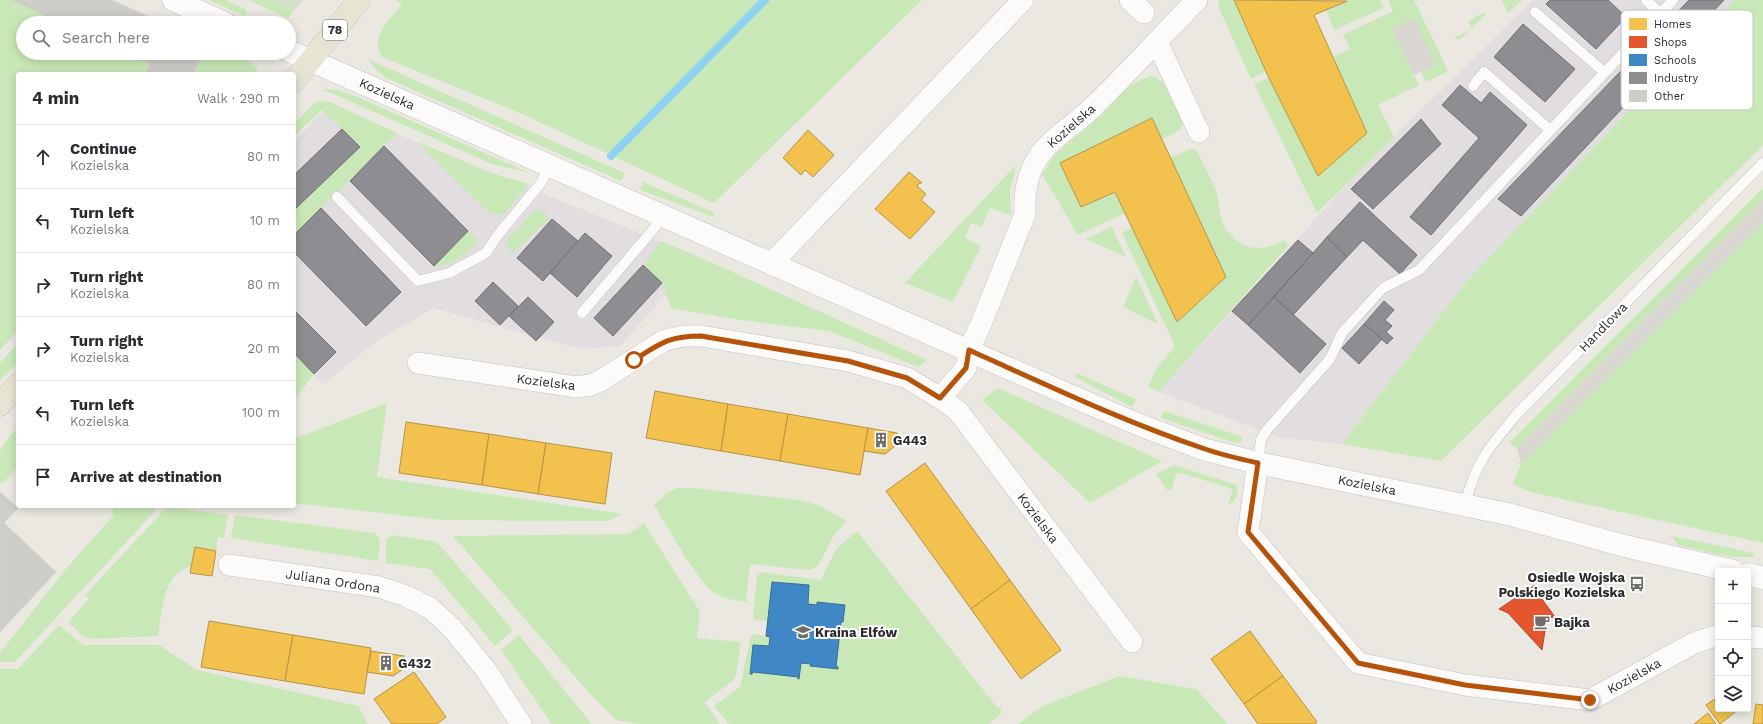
<!DOCTYPE html>
<html lang="en">
<head>
<meta charset="utf-8">
<style>
	:root { --surface:#fff; --page:#f7f7f7; --text:#2b2b33; --muted:#7c7c81; --line:#e1e1e2 }
	body { margin:0; font-family:"Work Sans",sans-serif; background:var(--page); color:var(--text) }
	.controls { position:absolute; right:12px; bottom:12px; display:grid; overflow:hidden; border-radius:4px; box-shadow:0 2px 10px #0003 }
	.controls button { width:36px; height:36px; display:grid; place-items:center; padding:0; border:0; border-bottom:1px solid var(--line); background:var(--surface); color:var(--text); font:20px sans-serif }
	.stop { position:absolute; width:12px; height:12px; margin:-9px; border:3px solid #b45309; border-radius:50%; background:#fff }
	.stop.end { background:#b45309; border-color:#fff; box-shadow:0 1px 4px #0008 }
	.list { margin:0; padding:0; list-style:none }
	h2 { display:flex; justify-content:space-between; align-items:center; height:52px; margin:0; padding:0 16px; font-size:17px }
	h2 small { font-size:13px; font-weight:400; color:var(--muted) }
	.list li { display:grid; grid-template-columns:26px 1fr auto; gap:12px; align-items:center; box-sizing:border-box; height:64px; padding:0 16px; border-top:1px solid var(--line) }
	.list b { display:block; font-size:15px; white-space:nowrap }
	.list p { margin:0; font-size:13px; white-space:nowrap; color:var(--muted) }
	.list em { font-size:13px; font-style:normal; color:var(--muted) }
	.icon { flex:none; width:22px; height:22px; fill:none; stroke:currentColor; stroke-width:2; stroke-linecap:round; stroke-linejoin:round }
	.map { position:relative; flex:none; width:1763px; height:724px; overflow:hidden }
	.search { position:absolute; background:var(--surface); box-shadow:0 2px 10px #0003; left:16px; top:16px; width:280px; height:44px; display:flex; align-items:center; gap:10px; box-sizing:border-box; padding:0 14px; border-radius:22px; color:var(--muted); font-size:15px }
	.panel { position:absolute; background:var(--surface); box-shadow:0 2px 10px #0003; left:16px; top:72px; width:280px; height:436px; border-radius:4px }
	.map>svg:first-child { display:block }
	.industrial { fill:#e2dee0 }
	.green { fill:#c8e9b7 }
	.cemetery { fill:#d4e0c7 }
	.plaza { fill:#d9d5d0 }
	.homes { fill:#f2c14e; stroke:#b79444 }
	.shops { fill:#e4572e; stroke:#ad4a2d }
	.schools { fill:#3f88c5; stroke:#396c97 }
	.industry { fill:#8d8d92; stroke:#707073 }
	.lines { fill:none; stroke-linecap:round; stroke-linejoin:round }
	.stream { stroke:#8ed1f2; stroke-width:8 }
	.building { fill:#cfcdc8; stroke:#d5d3cd }
	.lane-casing { stroke:#c4c3c3; stroke-width:11 }
	.street-casing { stroke:#c4c3c3; stroke-width:22 }
	.secondary-casing { stroke:#c4c3c3; stroke-width:23 }
	.primary-casing { stroke:#c6c4c2; stroke-width:23 }
	.lane { stroke:#fcfbfa; stroke-width:10 }
	.street { stroke:#fcfbfa; stroke-width:21 }
	.secondary { stroke:#fcfbfa; stroke-width:22 }
	.primary { stroke:#e8e4d3; stroke-width:22 }
	.route { stroke:#b45309; stroke-width:5 }
	.labels { text-anchor:middle; dominant-baseline:central; stroke-width:4; stroke-linejoin:round; paint-order:stroke }
	.shield { fill:#fff; stroke:#6b6b6b; stroke-width:1 }
	.shield-label { font-size:12px; font-weight:bold; fill:#2c2c2c }
	.street-label { font-size:13px; fill:#2c2c2c; stroke:#fff }
	.poi-label { font-size:13px; font-weight:bold; fill:#2c2c2c; stroke:#fff; text-anchor:start }
	.key { fill:#fff; stroke:#c0c0c0; stroke-width:1 }
	.key-label { font-size:11px; fill:#2c2c2c }
</style>
</head>
<body>
<div class="map">
<svg width="1763" height="724" viewBox="0 0 1763 724">
	<rect width="100%" height="100%" fill="#ebe7e1"/>
	<g class="industrial">
		<polygon points="1533,0 1734,0 1465,283 1342,444 1281,438 1159,392 1359,171"/>
		<polygon points="328,106 699,257 620,346 580,349 433,308 372,344 324,385 294,359 294,142"/>
	</g>
	<g class="green">
		<polygon points="0,0 11,0 61,23 23,23 23,53 126,53 150,64 145,74 18,74 18,330 0,350"/>
		<polygon points="209,0 225,0 247,10 245,16"/>
		<polygon points="248,0 268,0 293,11 288,18"/>
		<path d="M396,0h526l-208,203 -192,-89 -140,-57c-13,-20 7,-37 20,-52z"/>
		<polygon points="1219,0 1234,0 1266,71 1251,79 1219,8"/>
		<polygon points="1347,0 1380,0 1384,8 1334,30 1326,10"/>
		<polygon points="1388,0 1414,0 1448,71 1426,82 1421,72 1436,65 1392,28 1419,85 1378,105 1394,137 1317,213 1254,84 1269,78 1318,175 1367,133 1333,57 1350,49 1343,35 1393,11"/>
		<polygon points="1502,0 1522,0 1508,13"/>
		<polygon points="1734,0 1763,0 1763,145 1441,461 1342,444 1465,283"/>
		<polygon points="1485,12 1485,15 1462,38 1458,40 1454,38 1472,29 1468,21"/>
		<path d="M203,53c21,0 38,-2 54,15v6h-64z"/>
		<polygon points="367,58 376,63 625,173 621,181 386,78 376,70"/>
		<path d="M1150,76c16,0 27,32 33,45 0,11 -12,13 -21,18l-11,-21 -91,45 21,44 34,-15 10,21 -47,22 -36,-61 15,-21 51,-44 21,-23z"/>
		<polygon points="322,89 338,90 355,96 530,173 492,164"/>
		<polygon points="320,101 330,102 397,133 294,235 294,210 360,147 322,110 294,136 294,124 315,102"/>
		<polygon points="421,143 490,173 529,184 505,213 498,215 489,213 424,149"/>
		<path d="M1190,149h5l2,3c6,12 14,25 19,39 3,10 3,20 6,30 2,7 7,12 12,17 16,15 33,11 51,2l3,6 -129,146 -11,-5 7,-16 20,-25 -53,-113 10,-5 45,94 49,-44 -56,-120z"/>
		<polygon points="1015,166 1015,174 1010,189 1011,215 990,208 981,227 971,223 965,238 981,246 953,302 905,283"/>
		<polygon points="643,182 715,213 714,217 640,190"/>
		<polygon points="1763,188 1763,200 1517,448 1509,443"/>
		<polygon points="535,210 538,210 546,213 549,219 512,254 506,243 508,239"/>
		<polygon points="1763,223 1763,543 1530,492 1513,484 1521,464"/>
		<polygon points="1111,227 1112,227 1126,257 1086,239"/>
		<path d="M468,231l9,9 -1,4c-11,10 -26,24 -42,22z"/>
		<polygon points="661,241 699,257 927,360 918,367 829,331 740,320 671,308 662,283 643,265"/>
		<polygon points="1136,277 1158,324 1123,307"/>
		<polygon points="18,343 18,363 0,380 0,363"/>
		<polygon points="294,353 314,374 297,396 294,393"/>
		<polygon points="1076,373 1136,399 1132,407 1075,377"/>
		<polygon points="998,388 1162,461 1090,503 982,400"/>
		<polygon points="387,403 377,477 623,514 607,521 442,520 294,503 294,439"/>
		<polygon points="1164,411 1243,437 1241,441 1237,443 1232,442 1161,418"/>
		<polygon points="15,430 18,432 18,466 2,484 0,482 0,450"/>
		<path d="M1174,465l63,20c1,9 0,16 -9,20l5,-16 -56,-17 -6,19 -4,-1 -11,-16z"/>
		<path d="M677,488h16l106,12 22,6 25,15 -14,17 -14,28 -8,4 -60,-6 -4,38c-10,-2 -22,-3 -30,-8 -17,-9 -50,-70 -62,-89l12,-11z"/>
		<polygon points="113,506 153,506 156,510 15,662 0,662 0,653 65,570 113,516"/>
		<path d="M167,507l61,8 -4,23 -6,-1 -2,14 -21,-4 -3,20c-29,2 -30,47 -34,69l-63,3 -11,-2 -16,-15 21,-23 -4,-4z"/>
		<polygon points="235,515 375,533 380,541 378,561 231,538"/>
		<polygon points="644,523 700,612 697,638 741,642 736,675 732,681 705,702 720,724 640,724 616,720 583,686 453,536 629,534"/>
		<polygon points="857,531 996,706 1001,709 1001,714 988,724 729,724 714,706 740,687 751,636 754,634 770,637 769,646 753,645 751,674 753,672 798,677 799,679 801,663 811,664 811,666 838,669 838,667 836,667 841,622 843,622 845,605 817,602 817,605 808,604 809,585 772,582 768,621 756,620 753,617 757,576 761,572 821,580 837,548"/>
		<polygon points="392,535 437,542 513,630 495,646 430,569 386,563 386,540"/>
		<polygon points="1672,536 1754,553 1754,557 1730,557 1678,545"/>
		<polygon points="59,625 83,645 159,645 197,670 358,706 368,724 0,724 0,669 18,669"/>
		<polygon points="519,635 592,724 552,724 501,650"/>
		<polygon points="1119,676 1196,689 1228,724 1018,724 1043,706"/>
	</g>
	<polygon class="cemetery" points="268,0 303,0 293,11"/>
	<g class="plaza">
		<polygon points="1414,18 1436,65 1414,75 1392,29"/>
		<polygon points="1763,200 1763,223 1521,464 1517,448"/>
	</g>
	<g class="homes">
		<polygon points="1234,0 1347,1 1314,15 1367,133 1318,176 1268,76"/>
		<polygon points="1152,118 1226,277 1177,322 1115,192 1081,207 1060,163"/>
		<polygon points="808,130 834,155 813,177 805,170 801,175 783,158"/>
		<polygon points="909,172 922,183 920,183 917,186 926,194 921,200 935,212 910,239 875,209"/>
		<polygon points="655,391 728,404 721,451 646,438"/>
		<polygon points="728,404 788,414 780,461 721,451"/>
		<polygon points="788,414 868,428 860,475 780,461"/>
		<polygon points="406,422 489,434 482,485 399,473"/>
		<polygon points="868,428 897,433 895,446 885,454 864,451"/>
		<polygon points="489,434 546,443 538,494 482,485"/>
		<polygon points="546,443 612,453 605,504 538,494"/>
		<polygon points="925,463 1010,580 971,609 886,491"/>
		<polygon points="195,547 216,551 212,576 190,573"/>
		<polygon points="1010,580 1061,650 1021,679 971,609"/>
		<polygon points="209,621 293,635 285,681 201,667"/>
		<polygon points="1250,631 1283,676 1244,704 1211,659"/>
		<polygon points="293,635 371,648 364,694 285,681"/>
		<polygon points="371,651 404,656 402,670 393,676 367,672"/>
		<polygon points="414,672 446,717 437,724 392,724 374,699"/>
		<polygon points="1283,676 1317,722 1315,724 1258,724 1244,704"/>
		<polygon points="1718,697 1718,709 1739,709 1720,724 1706,705"/>
		<polygon points="1756,704 1763,705 1763,724 1753,724"/>
		<polygon points="1708,713 1716,724 1694,724"/>
	</g>
	<polygon class="shops" points="1535,585 1536,591 1555,617 1547,618 1542,650 1508,613 1499,609"/>
	<polygon class="schools" points="772,582 809,585 808,604 817,605 817,602 845,605 843,622 841,622 836,667 838,667 838,669 810,666 811,664 801,663 799,679 798,679 798,677 753,672 752,674 750,674 753,645 769,646 770,637 766,636"/>
	<g class="industry">
		<polygon points="1550,0 1608,0 1626,17 1596,49 1546,4"/>
		<polygon points="1689,0 1724,0 1521,216 1498,199"/>
		<polygon points="1523,24 1575,69 1545,102 1494,57"/>
		<polygon points="1460,85 1481,103 1490,92 1527,125 1431,235 1410,217 1479,138 1442,105"/>
		<polygon points="1421,119 1441,144 1373,209 1351,189"/>
		<polygon points="342,129 360,147 294,210 294,175"/>
		<polygon points="384,146 468,231 434,266 350,181"/>
		<polygon points="1360,202 1417,255 1400,274 1363,240 1347,257 1327,237"/>
		<polygon points="321,208 401,292 366,326 294,252 294,235"/>
		<polygon points="552,219 578,241 543,281 517,258"/>
		<polygon points="585,233 612,256 577,297 550,273"/>
		<polygon points="1327,237 1347,257 1293,315 1274,297"/>
		<polygon points="1298,240 1313,253 1248,325 1232,311"/>
		<polygon points="643,265 662,283 613,336 594,318"/>
		<polygon points="493,282 518,306 500,325 475,301"/>
		<polygon points="528,297 554,322 536,341 509,316"/>
		<polygon points="1274,297 1326,344 1300,373 1248,325"/>
		<polygon points="1384,301 1394,310 1385,320 1392,326 1386,332 1393,338 1387,344 1364,324"/>
		<polygon points="294,310 336,352 314,374 294,353"/>
		<polygon points="1364,324 1382,339 1359,364 1342,348"/>
	</g>
	<g class="lines">
		<polyline class="stream" points="611,156 765,0"/>
	</g>
	<g class="building">
		<polygon points="11,0 111,0 164,23 61,23"/>
		<polygon points="126,53 203,53 193,74 145,74 150,64"/>
		<polygon points="0,492 18,508 4,523 56,572 0,632"/>
	</g>
	<g class="lines">
		<defs>
			<g id="lane">
				<polyline points="1646,0 1660,13"/>
				<polyline points="1535,12 1604,72"/>
				<polyline points="1473,86 1484,72 1550,130"/>
				<polyline points="337,197 418,281 449,273 486,253 497,236 541,183 549,166"/>
				<polyline points="582,313 652,231 663,216"/>
				<polyline points="1258,463 1261,440 1266,431 1330,359 1342,333 1383,288 1419,270 1673,0"/>
				<path d="M1465,505c10,-42 25,-59 52,-91l246,-251"/>
			</g>
			<g id="street">
				<polyline points="1130,0 1144,13"/>
				<polyline points="1157,42 1199,132"/>
				<polyline points="771,264 1023,0"/>
				<polyline points="418,363 576,387 590,385 600,381 665,340 684,336 701,336 848,361 907,378 940,398"/>
				<polyline points="1258,463 1248,532 1358,663 1465,685 1590,700 1694,643 1718,635"/>
				<polyline points="229,565 379,587 406,596 430,608 452,628 486,670 521,724"/>
				<polyline points="1748,637 1763,638"/>
				<path d="M1132,642l-174,-231 -18,-13 26,-30 3,-18 12,-26 44,-110c-1,-20 2,-41 14,-58 14,-20 37,-32 54,-49 36,-35 69,-72 104,-107"/>
			</g>
			<g id="secondary">
				<polyline points="173,0 225,23"/>
				<polyline points="289,51 1067,394 1142,426 1206,450 1258,463 1508,514 1625,546 1733,571"/>
				<polyline points="1748,574 1763,578"/>
			</g>
			<g id="primary">
				<polyline points="294,81 359,0"/>
				<polyline points="0,405 18,385"/>
			</g>
		</defs>
		<use href="#lane" class="lane-casing"/>
		<use href="#street" class="street-casing"/>
		<use href="#secondary" class="secondary-casing"/>
		<use href="#primary" class="primary-casing"/>
		<use href="#lane" class="lane"/>
		<use href="#street" class="street"/>
		<use href="#secondary" class="secondary"/>
		<use href="#primary" class="primary"/>
	</g>
	<g class="lines">
		<path class="route" d="M634,360c27,-17 35,-24 67,-24l147,25 59,17 33,20 26,-30 3,-18c78,35 155,72 236,99 17,6 35,10 53,14l-10,69 110,131 107,22 125,15"/>
	</g>
	<defs>
		<symbol id="building-bare" viewBox="-9 -9 18 18"><path d="M-4-6H4V6H1V3H-1V6H-4ZM-2.5-4.3h1.7v1.8h-1.7ZM.8-4.3h1.7v1.8H.8ZM-2.5-1h1.7V.8h-1.7ZM.8-1h1.7V.8H.8Z" fill="#6f6d6b" stroke="#fff" stroke-width="2.5" paint-order="stroke"/></symbol>
		<symbol id="bus-bare" viewBox="-9 -9 18 18"><path d="M-5-6H5V4H4V6H2V4H-2V6H-4V4H-5ZM-3.5-4V0h7V-4ZM-3.5 1.2v1.5H-2V1.2ZM2 1.2v1.5H3.5V1.2Z" fill="#6f6d6b" stroke="#fff" stroke-width="2.5" paint-order="stroke"/></symbol>
		<symbol id="cafe-bare" viewBox="-9 -9 18 18"><path d="M-5.5-4.5H6V0H3Q3 3.5 0 3.5H-2.5Q-5.5 3.5-5.5 0ZM3-3.2v2h1.7v-2ZM-6 4.5H4V6H-6Z" fill="#6f6d6b" stroke="#fff" stroke-width="2.5" paint-order="stroke"/></symbol>
		<symbol id="school-bare" viewBox="-9 -9 18 18"><path d="M0-5L7-2L0 1L-7-2ZM-4 1L0 2.5L4 1V4Q0 6-4 4Z" fill="#6f6d6b" stroke="#fff" stroke-width="2.5" paint-order="stroke"/></symbol>
	</defs>
	<g fill-rule="evenodd">
		<use href="#building-bare" x="870" y="429" width="22" height="22"/>
		<use href="#bus-bare" x="1626" y="573" width="22" height="22"/>
		<use href="#cafe-bare" x="1531" y="611" width="22" height="22"/>
		<use href="#school-bare" x="792" y="621" width="22" height="22"/>
		<use href="#building-bare" x="375" y="652" width="22" height="22"/>
	</g>
	<g class="labels">
		<rect class="shield" x="323" y="20" width="24" height="20" rx="3"/>
		<g class="shield-label">
			<text x="335" y="30">78</text>
		</g>
		<g class="street-label">
			<text transform="translate(387 94) rotate(24)">Kozielska</text>
			<text transform="translate(1071 126) rotate(-41)">Kozielska</text>
			<text transform="translate(1603 327) rotate(-46)">Handlowa</text>
			<text transform="translate(546 382) rotate(7)">Kozielska</text>
			<text transform="translate(1367 485) rotate(11)">Kozielska</text>
			<text transform="translate(1038 518) rotate(53)">Kozielska</text>
			<text transform="translate(333 581) rotate(9)">Juliana Ordona</text>
			<text transform="translate(1634 676) rotate(-29)">Kozielska</text>
		</g>
		<g class="poi-label">
			<text x="893" y="440">G443</text>
			<text x="1625" y="577" text-anchor="end">Osiedle Wojska<tspan x="1625" dy="15">Polskiego Kozielska</tspan></text>
			<text x="1554" y="622">Bajka</text>
			<text x="815" y="632">Kraina Elfów</text>
			<text x="398" y="663">G432</text>
		</g>
	</g>
	<rect x="1621" y="10" width="132" height="100" rx="6" class="key"/>
	<rect x="1629" y="18" width="18" height="12" fill="#f2c14e"/>
	<rect x="1629" y="36" width="18" height="12" fill="#e4572e"/>
	<rect x="1629" y="54" width="18" height="12" fill="#3f88c5"/>
	<rect x="1629" y="72" width="18" height="12" fill="#8d8d92"/>
	<rect x="1629" y="90" width="18" height="12" fill="#cfcdc8"/>
	<g class="key-label">
		<text x="1654" y="28">Homes</text>
		<text x="1654" y="46">Shops</text>
		<text x="1654" y="64">Schools</text>
		<text x="1654" y="82">Industry</text>
		<text x="1654" y="100">Other</text>
	</g>
</svg>
<div class="controls">
<button>+</button>
<button>−</button>
<button><svg class="icon" aria-label="locate" viewBox="0 0 24 24"><circle cx="12" cy="12" r="6"/><path d="M12 2v4M12 18v4M2 12h4M18 12h4"/></svg></button>
<button><svg class="icon" aria-label="layers" viewBox="0 0 24 24"><path d="M12 4l9 5-9 5-9-5zM3 14l9 5 9-5"/></svg></button>
</div>
<div class="stop" style="left:634px;top:360px"></div>
<div class="stop end" style="left:1590px;top:700px"></div>
<div class="search"><svg class="icon" aria-label="search" viewBox="0 0 24 24"><circle cx="10" cy="10" r="6"/><path d="M15 15l6 6"/></svg>Search here</div>
<section class="panel">
<h2>4 min<small>Walk · 290 m</small></h2>
<ul class="list">
<li><svg class="icon" aria-label="ahead" viewBox="0 0 24 24"><path d="M12 20V5M6 11l6-6 6 6"/></svg><div><b>Continue</b><p>Kozielska</p></div><em>80 m</em></li>
<li><svg class="icon" aria-label="left" viewBox="0 0 24 24"><path d="M17 20v-9H6M10 6l-5 5 5 5"/></svg><div><b>Turn left</b><p>Kozielska</p></div><em>10 m</em></li>
<li><svg class="icon" aria-label="right" viewBox="0 0 24 24"><path d="M7 20v-9h11M14 6l5 5-5 5"/></svg><div><b>Turn right</b><p>Kozielska</p></div><em>80 m</em></li>
<li><svg class="icon" aria-label="right" viewBox="0 0 24 24"><path d="M7 20v-9h11M14 6l5 5-5 5"/></svg><div><b>Turn right</b><p>Kozielska</p></div><em>20 m</em></li>
<li><svg class="icon" aria-label="left" viewBox="0 0 24 24"><path d="M17 20v-9H6M10 6l-5 5 5 5"/></svg><div><b>Turn left</b><p>Kozielska</p></div><em>100 m</em></li>
<li><svg class="icon" aria-label="arrive" viewBox="0 0 24 24"><path d="M6 21V4h12l-3 4 3 4H6"/></svg><div><b>Arrive at destination</b></div></li>
</ul>
</section>
</div>
</body>
</html>
